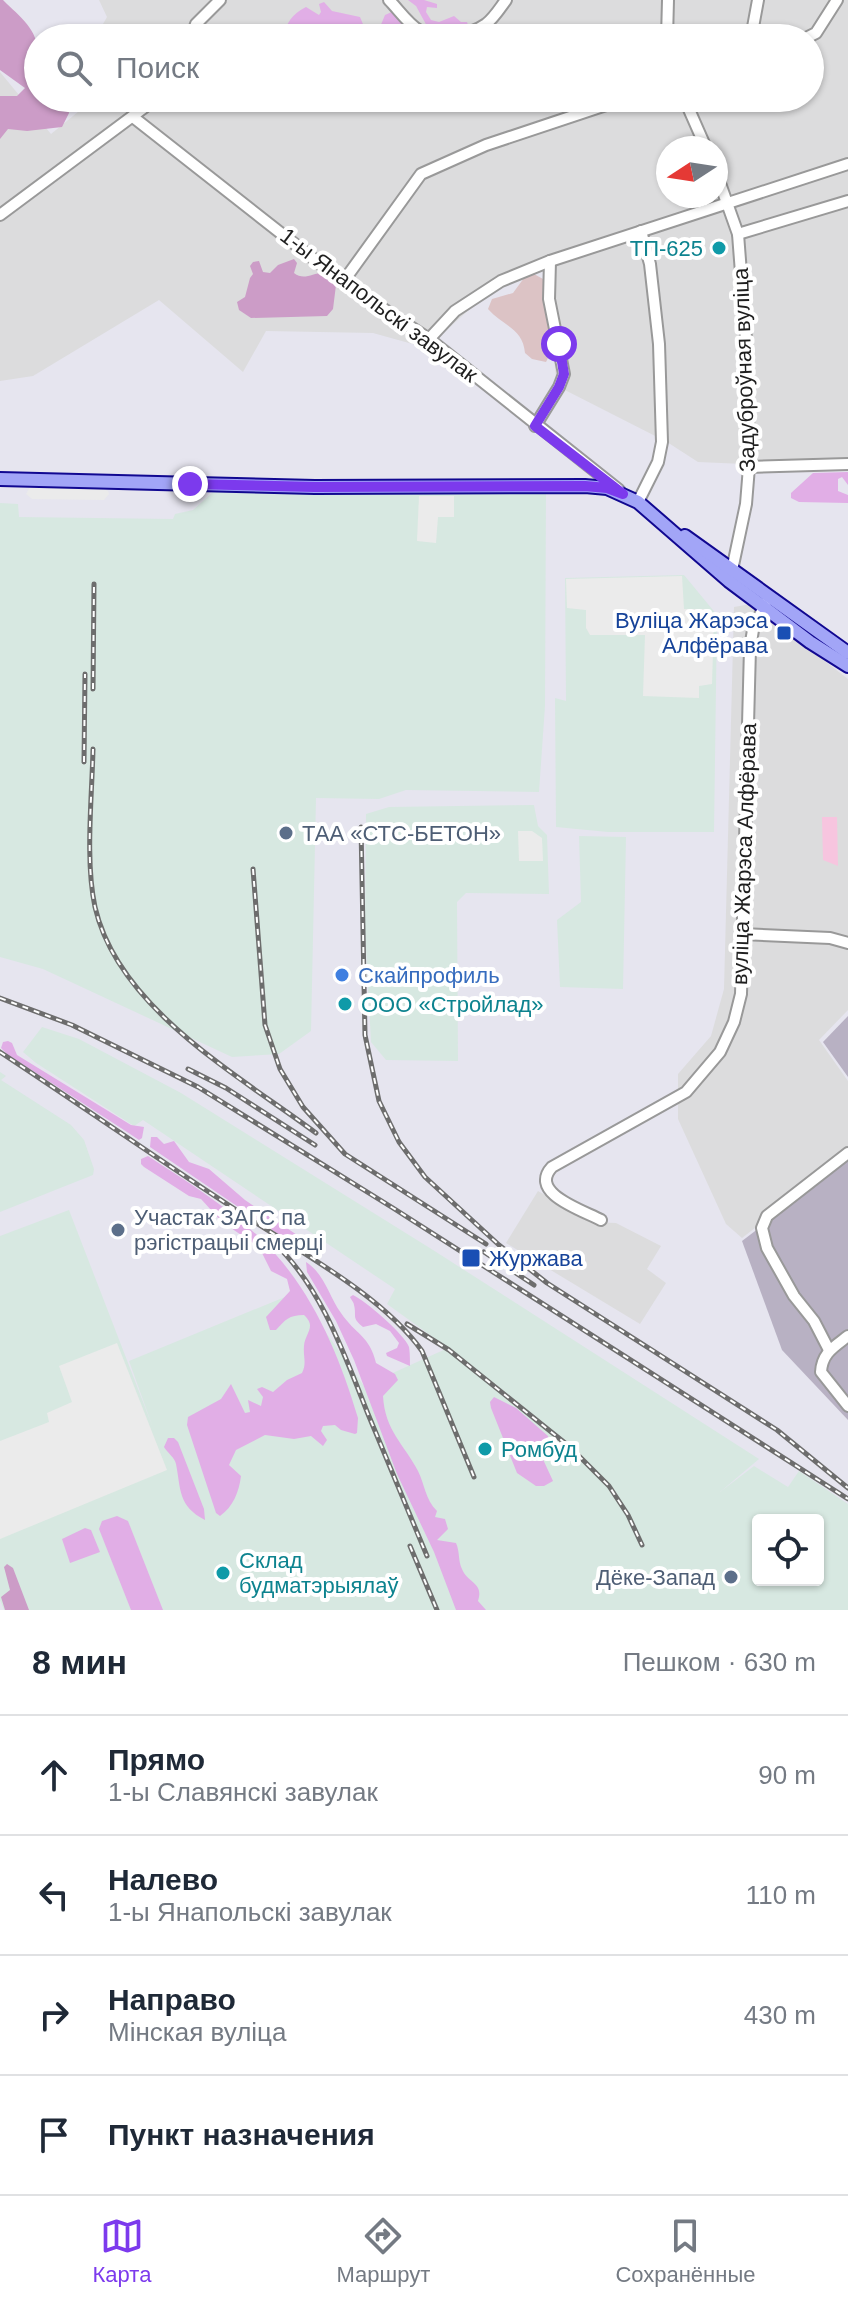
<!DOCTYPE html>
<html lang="ru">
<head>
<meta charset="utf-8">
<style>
	:root { --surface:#fff; --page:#f2f2f3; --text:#1f2937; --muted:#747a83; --line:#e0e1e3; --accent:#7c3aed }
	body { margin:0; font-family:Helvetica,sans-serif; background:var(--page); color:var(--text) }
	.controls { position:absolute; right:24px; bottom:24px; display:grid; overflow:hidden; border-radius:8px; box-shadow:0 2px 6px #0004 }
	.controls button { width:72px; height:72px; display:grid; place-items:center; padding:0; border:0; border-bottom:2px solid var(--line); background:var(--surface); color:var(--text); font:40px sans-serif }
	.compass { position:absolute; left:656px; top:136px; width:72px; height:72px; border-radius:50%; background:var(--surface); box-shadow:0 2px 6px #0004; rotate:258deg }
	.stop { position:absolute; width:24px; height:24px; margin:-18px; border:6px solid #7c3aed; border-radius:50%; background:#fff }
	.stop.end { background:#7c3aed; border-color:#fff; box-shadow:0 2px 8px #0008 }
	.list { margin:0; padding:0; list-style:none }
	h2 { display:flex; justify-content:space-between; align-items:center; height:104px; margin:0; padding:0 32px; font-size:34px }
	h2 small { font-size:26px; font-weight:400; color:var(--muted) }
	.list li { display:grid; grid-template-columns:52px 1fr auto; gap:24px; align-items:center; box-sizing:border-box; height:120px; padding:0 32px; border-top:2px solid var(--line) }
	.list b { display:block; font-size:30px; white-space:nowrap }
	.list p { margin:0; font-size:26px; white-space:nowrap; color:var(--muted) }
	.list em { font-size:26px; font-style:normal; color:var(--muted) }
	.icon { flex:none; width:44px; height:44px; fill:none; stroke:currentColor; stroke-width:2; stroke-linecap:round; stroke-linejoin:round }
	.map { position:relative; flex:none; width:848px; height:1610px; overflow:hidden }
	.search { position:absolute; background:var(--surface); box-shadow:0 2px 6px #0004; left:24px; right:24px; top:24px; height:88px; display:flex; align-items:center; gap:20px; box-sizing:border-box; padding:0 28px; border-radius:44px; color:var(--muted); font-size:30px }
	.sheet { height:584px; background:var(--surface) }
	nav { display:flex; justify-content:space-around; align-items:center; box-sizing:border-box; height:112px; border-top:2px solid var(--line); background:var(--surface); font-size:22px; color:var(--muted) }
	nav a { display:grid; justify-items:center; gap:4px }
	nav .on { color:var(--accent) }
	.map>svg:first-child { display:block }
	.residential { fill:#dcdcdd; fill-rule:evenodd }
	.industrial { fill:#d7e8e1; fill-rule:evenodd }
	.construction { fill:#b8b1c3 }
	.grass { fill:#e1aee6 }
	.forest { fill:#cc9cc7 }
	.wetland { fill:#dcc3c5 }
	.park { fill:#f7c5df }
	.parking { fill:#ebebeb }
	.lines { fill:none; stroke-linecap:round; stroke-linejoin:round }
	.minor-casing { stroke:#999; stroke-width:14 }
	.major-casing { stroke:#110891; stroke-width:16 }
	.minor { stroke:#fff; stroke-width:10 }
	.major { stroke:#a2a5f7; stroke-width:12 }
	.rail-casing { stroke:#6d6d6d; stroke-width:5 }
	.rail { stroke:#fff; stroke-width:2; stroke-dasharray:6; stroke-linecap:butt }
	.route { stroke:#7c3aed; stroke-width:10 }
	.culture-dot { fill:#0f9aa8; stroke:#fff; stroke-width:3 }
	.transit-dot { fill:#1a4fb4; stroke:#fff; stroke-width:3 }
	.service-dot { fill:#5c6f8a; stroke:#fff; stroke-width:3 }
	.shop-dot { fill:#3f7fe0; stroke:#fff; stroke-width:3 }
	.labels { text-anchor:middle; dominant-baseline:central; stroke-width:8; stroke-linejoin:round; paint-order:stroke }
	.culture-label { font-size:22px; fill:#0d838f; stroke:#fff; text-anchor:start }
	.street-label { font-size:22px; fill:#1f1f1f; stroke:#fff }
	.transit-label { font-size:22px; fill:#164399; stroke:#fff; text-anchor:end }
	.service-label { font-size:22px; fill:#4e5e75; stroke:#fff; text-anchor:start }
	.shop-label { font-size:22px; fill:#366cbe; stroke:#fff; text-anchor:start }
</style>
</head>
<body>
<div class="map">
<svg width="848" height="1610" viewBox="0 0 848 1610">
	<rect width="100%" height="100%" fill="#e6e5ef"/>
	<g class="residential">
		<path d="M99,0h749v461l-104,3 -46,-2 -31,-20 -110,-56 -13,-116 -8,-1 -25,11 -28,17 -56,51 -54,-15 -107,-2 -23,41 -84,-72 -126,76 -33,5v-309l51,62 44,-36h715v-60h-715l12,-21zM668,148h48v48h-48z"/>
		<polygon points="751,604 848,679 848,1010 819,1040 848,1081 848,1156 742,1238 726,1224 678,1119 678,1074 711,1036 724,989 734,607"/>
		<polygon points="538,1191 593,1222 616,1223 661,1246 647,1269 666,1283 640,1324 506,1243"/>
	</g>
	<g class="industrial">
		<polygon points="213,492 546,493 545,706 539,792 406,790 379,799 316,798 311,1031 279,1054 232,1057 43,969 0,957 0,503 18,504 19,517 173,519 175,514 193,510"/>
		<polygon points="684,575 717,615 714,832 608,832 556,827 555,698 566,701 565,578"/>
		<polygon points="534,805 538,826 547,835 549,894 466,893 457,902 458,1061 386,1060 371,1042 365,929 366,814 389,807"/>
		<polygon points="579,836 626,837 623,989 560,987 557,920 581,902"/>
		<path d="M42,1027l37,12 102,54 252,157 326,209 -39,33 34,-26 34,21 11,-16 49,33v106h-844l-4,-10v-364l69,-26 83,215 -23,-64 168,-69 67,94 84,-38 -61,-44 8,-15 -252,-169 -9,6 -98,-63 -13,-11zM758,1520h60v60h-60z"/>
		<polygon points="0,1072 6,1076 1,1080 71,1125 84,1140 94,1169 93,1175 0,1212"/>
	</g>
	<g class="construction">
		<polygon points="848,1016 848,1077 823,1042"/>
		<polygon points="848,1160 848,1420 782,1350 742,1241"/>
	</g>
	<g class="grass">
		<polygon points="408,0 424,0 437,4 437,8 427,7 426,12 431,20 439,22 454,16 461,22 467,22 469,28 452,33 428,28 416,6"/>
		<path d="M324,2l8,9 28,6 5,12 10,1 5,-3 5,-12 9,-4 10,12 -6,15h-115c3,-15 9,-24 23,-31l13,8 2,-3 -2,-8z"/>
		<path d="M243,98h101l-11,13c-14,-3 -27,2 -41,0l-1,-8 -10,-2 -39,7 -6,-7z"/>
		<polygon points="848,472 848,485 842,477 838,479 838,491 848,495 848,503 799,502 791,498 791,493 813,473"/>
		<polygon points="8,1041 12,1043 17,1055 131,1125 144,1127 142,1138 139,1140 127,1132 7,1054 1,1048 3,1042"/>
		<polygon points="151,1137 157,1137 164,1144 174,1141 189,1162 209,1169 245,1200 309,1243 309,1249 304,1250 290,1242 150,1147"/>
		<path d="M148,1156c38,25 77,49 110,80 52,49 80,115 100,182l-1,15 -2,1 -14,-4 -6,-5 -12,1 -2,5 6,9 -4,6 -12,-10 -17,3 -29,-4 -29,15 -7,15 12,11c-2,16 -8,31 -21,40l-4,-3 -29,-88 1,-8 33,-18 10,-15 14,29 5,-1 -2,-12 13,6 2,-9 -6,-8 5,-2 11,5 14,-12 15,-7c5,-10 1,-16 2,-27 1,-13 13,-19 0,-31 -15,0 -19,5 -28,15h-6l-4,-13 24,-26 -3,-12 -16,-8 -12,-24 -37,-25 -21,-23 -12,-3 -45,-29 -3,-3v-5z"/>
		<path d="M306,1262c19,12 23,35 35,51 14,21 29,23 35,50l19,11 3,6 -15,16c2,35 21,48 35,75 7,14 7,28 19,40l-2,6 10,2 3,10 -11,11 19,3c4,9 2,18 6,26 6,15 22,13 16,32l8,9h-30l-22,-58 -37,-78 -43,-114 -18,-39 -29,-49z"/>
		<path d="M353,1295c13,6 52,40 56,52 1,6 1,14 1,19l-23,-10 -1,-3 11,-5 2,-5 -9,-12 -14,-7 -13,3c-12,-10 -6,-10 -9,-22 0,-3 -3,-5 -4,-8z"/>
		<polygon points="494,1397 516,1408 548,1436 549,1440 541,1447 541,1455 553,1481 544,1486 536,1486 517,1473 491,1408 490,1402"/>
		<path d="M168,1438h6l4,4 26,67 1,11c-27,-14 -24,-30 -29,-56 -1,-6 -9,-12 -12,-17z"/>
		<polygon points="117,1516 128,1521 163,1610 131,1610 99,1529 102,1521"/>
		<polygon points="85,1528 91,1530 100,1552 70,1563 62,1539"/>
	</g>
	<g class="forest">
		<path d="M0,0h3c17,17 35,29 35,54l-5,6 5,9v29h28l3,15 -7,14 -35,4 -19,-2 -8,10v-43h17l8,-8 -25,-18z"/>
		<path d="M294,259l3,4 -3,10c10,8 18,0 29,0l7,4 6,8 -3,24 -6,7 -76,2 -12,-8 -2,-8 8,-5 5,-19 3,-4 -3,-8 3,-4 6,-1 4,11 7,1 8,-8z"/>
		<polygon points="7,1564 13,1568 29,1610 5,1610 1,1597 10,1590 4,1567"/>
	</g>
	<path class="wetland" d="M534,274l9,5 9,71 -6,12 -14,-3 -7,-6c-2,-25 -22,-27 -37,-44l4,-10 21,-6 11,-15z"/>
	<polygon class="park" points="822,817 837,817 838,866 823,860"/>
	<g class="parking">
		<polygon points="30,487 102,488 108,491 109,494 104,500 32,499 26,494"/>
		<polygon points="419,496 454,496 454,517 438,517 436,543 417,541"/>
		<polygon points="682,576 684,609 705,609 714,618 712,684 699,686 699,698 643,696 645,635 590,635 586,628 586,610 567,608 566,579"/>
		<polygon points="518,831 532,831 542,838 543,861 519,861"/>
		<polygon points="117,1343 167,1470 0,1539 0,1441 49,1422 47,1413 72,1402 59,1366"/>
	</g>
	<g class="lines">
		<defs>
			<g id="minor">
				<path d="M389,0c9,9 19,24 31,31 19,10 49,5 66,-7 8,-6 14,-16 20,-24"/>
				<polyline points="191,38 196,24 220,0"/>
				<polyline points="667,38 668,0"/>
				<polyline points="751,38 758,0"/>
				<polyline points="806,38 816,33 837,0"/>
				<polyline points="684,98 706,148"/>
				<polyline points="133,117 343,282 429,339 619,490"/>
				<polyline points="716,172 738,234 747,351 749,467 746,504 732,570"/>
				<polyline points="0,215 157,98"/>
				<polyline points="738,234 848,201"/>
				<polyline points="343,282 421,174 486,145 627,98"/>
				<polyline points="429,339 455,311 501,281 550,261 848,164"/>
				<polyline points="535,426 559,387 564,374 549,299 550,261"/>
				<polyline points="749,467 848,464"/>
				<polyline points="638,502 658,462 662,442 659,344 650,264 641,231"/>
				<polyline points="742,934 830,938 848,943"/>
				<path d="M601,1220c-19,-10 -73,-27 -49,-53l134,-75 34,-40 14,-30 7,-28 9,-346 3,-18 13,-28"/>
				<path d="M848,1336c-14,11 -26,17 -27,36l27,34"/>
				<polyline points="829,1350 814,1321 794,1296 767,1248 762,1228 767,1216 848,1153"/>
			</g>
			<g id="major">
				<polyline points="0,479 315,487 585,486 607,488 638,502 729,581 810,642 848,666"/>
				<polyline points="685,536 848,653"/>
			</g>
		</defs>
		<use href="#minor" class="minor-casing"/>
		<use href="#major" class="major-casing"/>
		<use href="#minor" class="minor"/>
		<use href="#major" class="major"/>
		<defs>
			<g id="rail">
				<polyline points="93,689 94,584"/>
				<path d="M93,749c-1,48 -8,112 2,158 23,101 143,168 221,226"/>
				<polyline points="84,762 85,674"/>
				<polyline points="361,827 365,1035 379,1101 399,1142 425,1177 499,1245 547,1283 777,1430 848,1488"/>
				<polyline points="253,869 265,1025 280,1069 303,1107 345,1154 486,1244"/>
				<polyline points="0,998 72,1025 198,1087 393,1208 848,1499"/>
				<path d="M0,1052c82,54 162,110 244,163 56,37 139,81 178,136l52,126"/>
				<polyline points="188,1069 226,1088 315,1145"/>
				<path d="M274,1243c47,43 71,113 94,171 20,47 39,95 59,142"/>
				<polyline points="484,1252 534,1285"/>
				<polyline points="407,1324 449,1350 570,1447 609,1486 628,1515 642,1545"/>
				<polyline points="410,1546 437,1610"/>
			</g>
		</defs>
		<use href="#rail" class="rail-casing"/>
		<use href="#rail" class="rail"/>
	</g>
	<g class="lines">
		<polyline class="route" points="190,484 315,487 585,486 607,488 623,494 535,426 559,387 564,374 559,344"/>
	</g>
	<g class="culture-dot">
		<circle cx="719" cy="248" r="8"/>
		<circle cx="345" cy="1004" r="8"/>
		<circle cx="485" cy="1449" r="8"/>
		<circle cx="223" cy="1573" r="8"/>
	</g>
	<g class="transit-dot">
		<rect x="776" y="625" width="16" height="16" rx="4"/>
		<rect x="461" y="1248" width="20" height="20" rx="4"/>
	</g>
	<g class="service-dot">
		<circle cx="286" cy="833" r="8"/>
		<circle cx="118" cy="1230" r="8"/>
		<circle cx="731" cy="1577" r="8"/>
	</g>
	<circle class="shop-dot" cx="342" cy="975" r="8"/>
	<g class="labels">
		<g class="culture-label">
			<text x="703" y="248" text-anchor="end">ТП-625</text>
			<text x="361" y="1004">ООО «Стройлад»</text>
			<text x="501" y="1449">Ромбуд</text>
			<text x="239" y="1560">Склад<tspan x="239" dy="25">будматэрыялаў</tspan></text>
		</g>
		<g class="street-label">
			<text transform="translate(379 305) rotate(37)">1-ы Янапольскі завулак</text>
			<text transform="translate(744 370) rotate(-92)">Задуброўная вуліца</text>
			<text transform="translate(744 854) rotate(-88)">вуліца Жарэса Алфёрава</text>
		</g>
		<g class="transit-label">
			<text x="768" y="620">Вуліца Жарэса<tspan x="768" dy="25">Алфёрава</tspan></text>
			<text x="489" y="1258" text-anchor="start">Журжава</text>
		</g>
		<g class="service-label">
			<text x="302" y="833">ТАА «СТС-БЕТОН»</text>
			<text x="134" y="1217">Участак ЗАГС па<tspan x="134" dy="25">рэгістрацыі смерці</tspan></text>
			<text x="715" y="1577" text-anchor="end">Дёке-Запад</text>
		</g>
		<g class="shop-label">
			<text x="358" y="975">Скайпрофиль</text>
		</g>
	</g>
</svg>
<div class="controls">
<button><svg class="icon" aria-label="locate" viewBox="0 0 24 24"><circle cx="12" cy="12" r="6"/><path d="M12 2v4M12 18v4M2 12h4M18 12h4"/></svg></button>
</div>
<svg class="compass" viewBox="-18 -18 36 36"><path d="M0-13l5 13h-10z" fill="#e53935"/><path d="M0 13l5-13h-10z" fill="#747a83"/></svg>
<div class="stop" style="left:559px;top:344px"></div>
<div class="stop end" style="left:190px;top:484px"></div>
<div class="search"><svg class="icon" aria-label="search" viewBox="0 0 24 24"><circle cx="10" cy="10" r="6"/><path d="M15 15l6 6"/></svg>Поиск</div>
</div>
<section class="sheet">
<h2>8 мин<small>Пешком · 630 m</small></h2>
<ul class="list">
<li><svg class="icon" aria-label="ahead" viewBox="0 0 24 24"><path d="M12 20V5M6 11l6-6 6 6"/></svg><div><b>Прямо</b><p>1-ы Славянскі завулак</p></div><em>90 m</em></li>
<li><svg class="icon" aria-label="left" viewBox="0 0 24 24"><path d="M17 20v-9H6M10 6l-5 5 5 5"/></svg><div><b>Налево</b><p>1-ы Янапольскі завулак</p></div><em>110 m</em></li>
<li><svg class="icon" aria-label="right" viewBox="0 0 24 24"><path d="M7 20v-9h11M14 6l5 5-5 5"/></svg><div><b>Направо</b><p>Мінская вуліца</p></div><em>430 m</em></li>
<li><svg class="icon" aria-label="arrive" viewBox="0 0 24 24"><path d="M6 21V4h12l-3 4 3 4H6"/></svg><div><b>Пункт назначения</b></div></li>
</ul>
</section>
<nav>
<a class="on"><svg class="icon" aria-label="map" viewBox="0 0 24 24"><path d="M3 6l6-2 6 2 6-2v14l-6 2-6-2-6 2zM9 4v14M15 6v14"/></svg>Карта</a>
<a><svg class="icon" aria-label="directions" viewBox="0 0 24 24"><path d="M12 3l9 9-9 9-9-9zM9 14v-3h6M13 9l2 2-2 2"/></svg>Маршрут</a>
<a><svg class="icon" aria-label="saved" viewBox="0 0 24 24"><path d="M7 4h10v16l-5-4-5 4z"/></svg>Сохранённые</a>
</nav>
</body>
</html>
